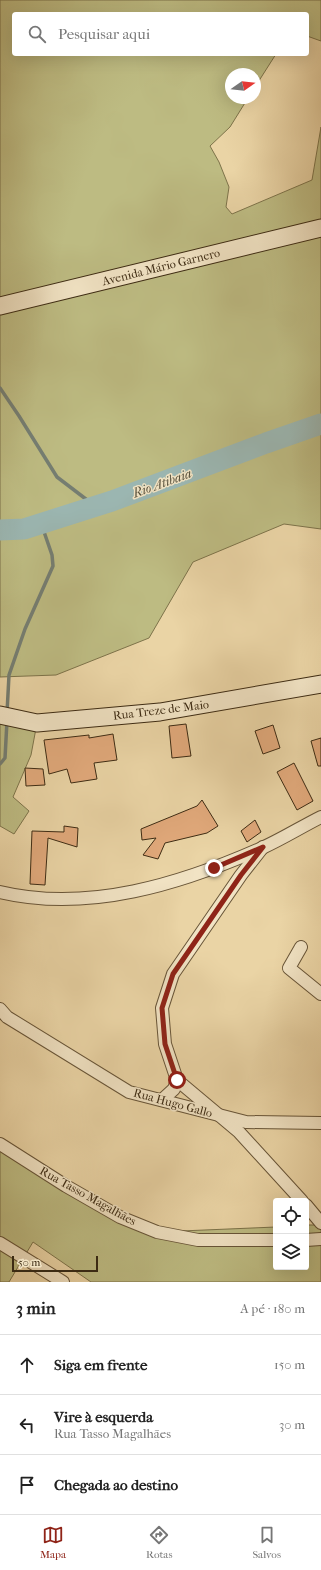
<!DOCTYPE html>
<html lang="pt">
<head>
<meta charset="utf-8">
<style>
	:root { --surface:#fff; --page:#f6f6f6; --text:#222; --muted:#767676; --line:#e0e0e0; --accent:#8f2418 }
	body { margin:0; font-family:"IM FELL French Canon",serif; background:var(--page); color:var(--text) }
	.controls { position:absolute; right:12px; bottom:12px; display:grid; overflow:hidden; border-radius:4px; box-shadow:0 4px 16px #0002 }
	.controls button { width:36px; height:36px; display:grid; place-items:center; padding:0; border:0; border-bottom:1px solid var(--line); background:var(--surface); color:var(--text); font:20px sans-serif }
	.compass { position:absolute; left:225px; top:68px; width:36px; height:36px; border-radius:50%; background:var(--surface); box-shadow:0 4px 16px #0002; rotate:76deg }
	.scale { position:absolute; left:12px; bottom:10px; width:86px; box-sizing:border-box; padding-left:4px; border:2px solid #3d2b13; border-top:0; font-size:11px; line-height:14px; white-space:nowrap; color:#3d2b13; -webkit-text-stroke:3px #f1e3c4; paint-order:stroke }
	.stop { position:absolute; width:12px; height:12px; margin:-9px; border:3px solid #8f2418; border-radius:50%; background:#fff }
	.stop.end { background:#8f2418; border-color:#fff; box-shadow:0 1px 4px #0008 }
	.list { margin:0; padding:0; list-style:none }
	h2 { display:flex; justify-content:space-between; align-items:center; height:52px; margin:0; padding:0 16px; font-size:17px }
	h2 small { font-size:13px; font-weight:400; color:var(--muted) }
	.list li { display:grid; grid-template-columns:26px 1fr auto; gap:12px; align-items:center; box-sizing:border-box; height:60px; padding:0 16px; border-top:1px solid var(--line) }
	.list b { display:block; font-size:15px; white-space:nowrap }
	.list p { margin:0; font-size:13px; white-space:nowrap; color:var(--muted) }
	.list em { font-size:13px; font-style:normal; color:var(--muted) }
	.icon { flex:none; width:22px; height:22px; fill:none; stroke:currentColor; stroke-width:2; stroke-linecap:round; stroke-linejoin:round }
	.map { position:relative; flex:none; width:321px; height:1282px; overflow:hidden }
	.search { position:absolute; background:var(--surface); box-shadow:0 4px 16px #0002; left:12px; right:12px; top:12px; height:44px; display:flex; align-items:center; gap:10px; box-sizing:border-box; padding:0 14px; border-radius:4px; color:var(--muted); font-size:15px }
	.sheet { height:232px; background:var(--surface) }
	nav { display:flex; justify-content:space-around; align-items:center; box-sizing:border-box; height:56px; border-top:1px solid var(--line); background:var(--surface); font-size:11px; color:var(--muted) }
	nav a { display:grid; justify-items:center; gap:2px }
	nav .on { color:var(--accent) }
	.map>svg:first-child { display:block }
	.green { fill:#bdbb82; stroke:#7d734a }
	.lines { fill:none; stroke-linecap:round; stroke-linejoin:round }
	.stream { stroke:#757e72; stroke-width:3.5 }
	.river { stroke:#9bb6b1; stroke-width:21 }
	.building { fill:#e1a97b; stroke:#3d2b13 }
	.street-casing { stroke:#685538; stroke-width:14 }
	.secondary-casing { stroke:#3d2b13; stroke-width:19 }
	.street { stroke:#f1e3c4; stroke-width:12 }
	.secondary { stroke:#f1e3c4; stroke-width:17 }
	.route { stroke:#8f2418; stroke-width:5 }
	.labels { text-anchor:middle; dominant-baseline:central; stroke-width:3; stroke-linejoin:round; paint-order:stroke }
	.street-label { font-size:12px; fill:#3d2b13; stroke:#f1e3c4 }
	.water-label { font-size:13px; font-style:italic; fill:#544e3a; stroke:#f1e3c4 }
</style>
</head>
<body>
<div class="map">
<svg width="321" height="1282" viewBox="0 0 321 1282">
	<rect width="100%" height="100%" fill="#ead4a5"/>
	<filter id="stains"><feTurbulence type="fractalNoise" baseFrequency=".005" numOctaves="4"/><feColorMatrix values="0 0 0 0 .2 0 0 0 0 .09 0 0 0 0 .02 0 0 0 .5 -.17"/></filter>
	<radialGradient id="worn" r=".72"><stop offset=".6" stop-color="#630" stop-opacity="0"/><stop offset="1" stop-color="#630" stop-opacity=".3"/></radialGradient>
	<g class="green">
		<polygon points="0,0 321,0 321,41 307,36 307,14 14,14 14,54 276,54 255,87 255,74 231,74 231,98 248,98 230,127 210,146 219,162 229,187 226,207 232,214 312,180 321,127 321,529 284,524 193,562 149,638 56,675 0,677"/>
		<polygon points="0,720 37,723 31,755 13,797 29,811 14,834 0,826"/>
		<polygon points="0,1141 157,1232 276,1227 276,1267 306,1267 306,1225 321,1225 321,1282 91,1282 33,1242 9,1282 0,1282"/>
	</g>
	<g class="lines">
		<g class="stream">
			<polyline points="0,388 19,416 57,477 95,506"/>
			<polyline points="7,713 9,675 25,629 53,566 52,555 41,523"/>
			<polyline points="0,764 5,758 7,721"/>
		</g>
		<polyline class="river" points="0,530 24,529 112,501 266,443 321,424"/>
	</g>
	<g class="building">
		<polygon points="186,724 191,756 172,758 169,726"/>
		<polygon points="273,725 280,748 263,754 255,731"/>
		<polygon points="113,734 117,760 94,763 97,779 71,783 67,769 49,774 44,740 89,735 89,738"/>
		<polygon points="321,738 321,766 318,766 311,741"/>
		<polygon points="294,763 313,801 297,810 277,772"/>
		<polygon points="25,768 43,769 45,785 26,786"/>
		<polygon points="202,800 218,826 207,833 165,843 158,859 143,855 156,838 142,840 141,829 197,806"/>
		<polygon points="255,820 261,832 247,842 241,831"/>
		<polygon points="64,826 78,828 77,847 48,838 45,885 30,884 32,831 64,832"/>
	</g>
	<g class="lines">
		<defs>
			<g id="street">
				<polyline points="263,847 241,875 173,974 162,1008 165,1044 177,1080 239,1132 302,1201"/>
				<path d="M0,892c88,21 181,-8 262,-44 20,-9 39,-21 59,-31"/>
				<polyline points="301,947 289,968 321,994"/>
				<polyline points="0,1009 7,1017 129,1092 246,1122 321,1123"/>
				<polyline points="162,1100 174,1089 177,1080"/>
				<polyline points="0,1144 66,1186 120,1217 157,1232 198,1240 276,1240"/>
				<polyline points="306,1205 321,1223"/>
				<polyline points="306,1240 321,1239"/>
				<polyline points="0,1243 63,1282"/>
			</g>
			<g id="secondary">
				<polyline points="0,306 321,228"/>
				<polyline points="0,715 37,723 160,712 321,684"/>
			</g>
		</defs>
		<use href="#street" class="street-casing"/>
		<use href="#secondary" class="secondary-casing"/>
		<use href="#street" class="street"/>
		<use href="#secondary" class="secondary"/>
	</g>
	<g class="lines">
		<polyline class="route" points="177,1080 165,1044 162,1008 173,974 241,875 263,847 214,868"/>
	</g>
	<g class="labels">
		<g class="street-label">
			<text transform="translate(161 267) rotate(-14)">Avenida Mário Garnero</text>
			<text transform="translate(161 710) rotate(-7)">Rua Treze de Maio</text>
			<text transform="translate(173 1103) rotate(15)">Rua Hugo Gallo</text>
			<text transform="translate(88 1196) rotate(29)">Rua Tasso Magalhães</text>
		</g>
		<g class="water-label">
			<text transform="translate(162 483) rotate(-20)">Rio Atibaia</text>
		</g>
	</g>
	<rect width="100%" height="100%" filter="url(#stains)"/>
	<rect width="100%" height="100%" fill="url(#worn)"/>
</svg>
<div class="controls">
<button><svg class="icon" aria-label="locate" viewBox="0 0 24 24"><circle cx="12" cy="12" r="6"/><path d="M12 2v4M12 18v4M2 12h4M18 12h4"/></svg></button>
<button><svg class="icon" aria-label="layers" viewBox="0 0 24 24"><path d="M12 4l9 5-9 5-9-5zM3 14l9 5 9-5"/></svg></button>
</div>
<svg class="compass" viewBox="-18 -18 36 36"><path d="M0-13l5 13h-10z" fill="#e53935"/><path d="M0 13l5-13h-10z" fill="#767676"/></svg>
<div class="scale">50 m</div>
<div class="stop" style="left:177px;top:1080px"></div>
<div class="stop end" style="left:214px;top:868px"></div>
<div class="search"><svg class="icon" aria-label="search" viewBox="0 0 24 24"><circle cx="10" cy="10" r="6"/><path d="M15 15l6 6"/></svg>Pesquisar aqui</div>
</div>
<section class="sheet">
<h2>3 min<small>A pé · 180 m</small></h2>
<ul class="list">
<li><svg class="icon" aria-label="ahead" viewBox="0 0 24 24"><path d="M12 20V5M6 11l6-6 6 6"/></svg><div><b>Siga em frente</b></div><em>150 m</em></li>
<li><svg class="icon" aria-label="left" viewBox="0 0 24 24"><path d="M17 20v-9H6M10 6l-5 5 5 5"/></svg><div><b>Vire à esquerda</b><p>Rua Tasso Magalhães</p></div><em>30 m</em></li>
<li><svg class="icon" aria-label="arrive" viewBox="0 0 24 24"><path d="M6 21V4h12l-3 4 3 4H6"/></svg><div><b>Chegada ao destino</b></div></li>
</ul>
</section>
<nav>
<a class="on"><svg class="icon" aria-label="map" viewBox="0 0 24 24"><path d="M3 6l6-2 6 2 6-2v14l-6 2-6-2-6 2zM9 4v14M15 6v14"/></svg>Mapa</a>
<a><svg class="icon" aria-label="directions" viewBox="0 0 24 24"><path d="M12 3l9 9-9 9-9-9zM9 14v-3h6M13 9l2 2-2 2"/></svg>Rotas</a>
<a><svg class="icon" aria-label="saved" viewBox="0 0 24 24"><path d="M7 4h10v16l-5-4-5 4z"/></svg>Salvos</a>
</nav>
</body>
</html>
